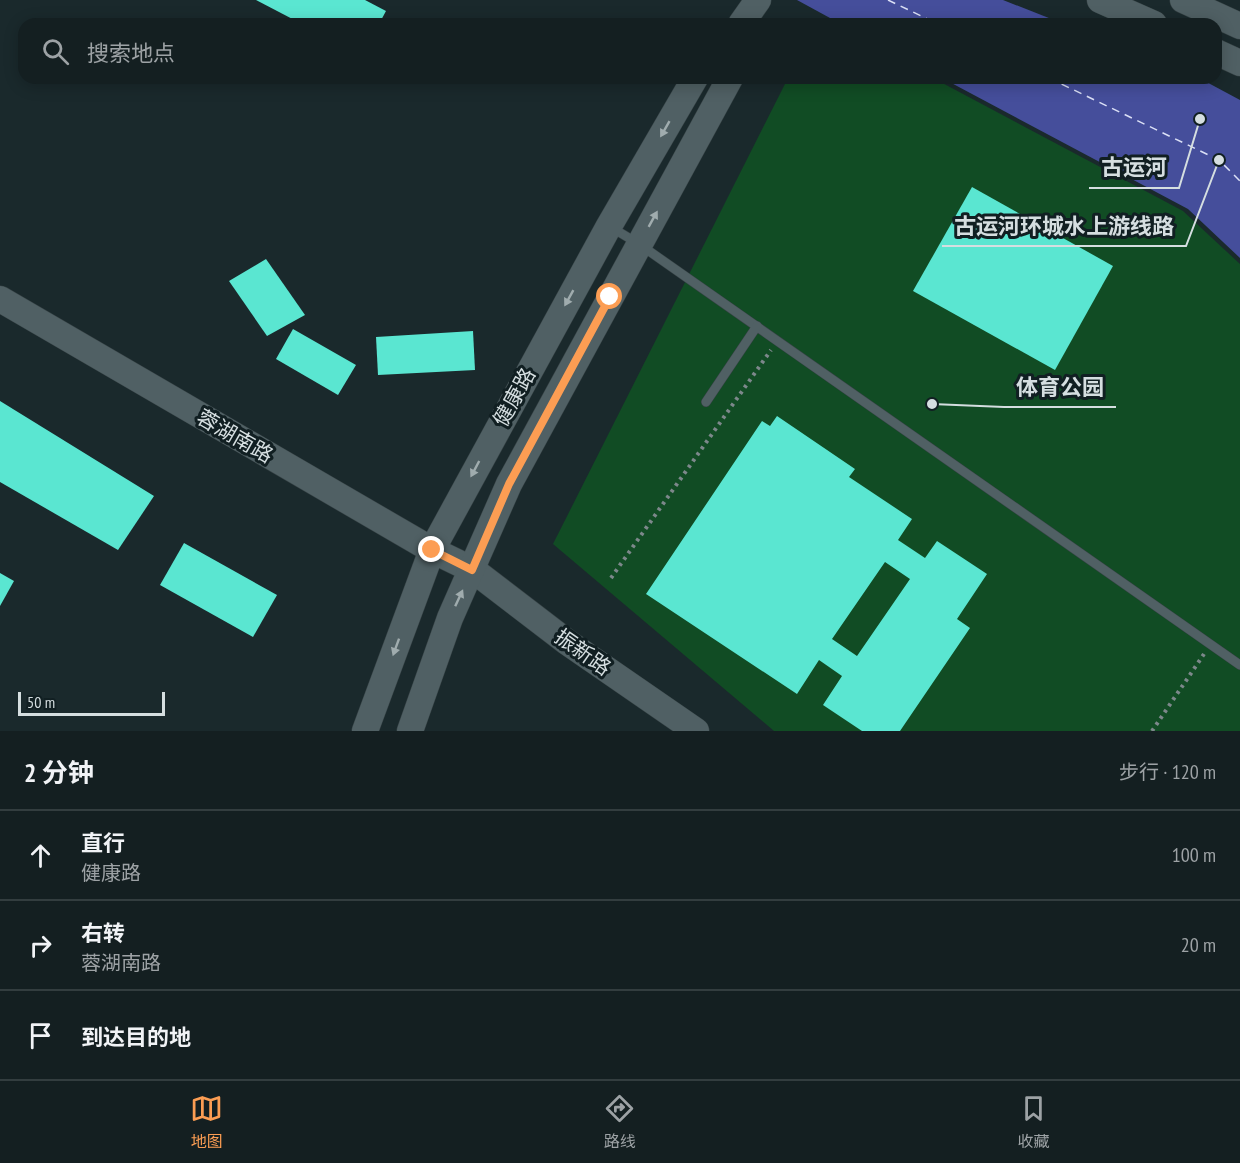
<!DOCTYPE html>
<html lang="zh">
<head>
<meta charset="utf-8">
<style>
	:root { --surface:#141f21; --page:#212c2e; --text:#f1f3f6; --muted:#9da2a5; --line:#333d3f; --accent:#fc9d53 }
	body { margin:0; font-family:"PT Sans Narrow","Noto Sans SC",sans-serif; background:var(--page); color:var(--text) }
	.scale { position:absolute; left:18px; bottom:15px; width:147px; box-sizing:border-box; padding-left:6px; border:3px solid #d5dee0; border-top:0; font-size:16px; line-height:21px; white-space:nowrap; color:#d5dee0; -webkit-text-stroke:4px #111f22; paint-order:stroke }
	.stop { position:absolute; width:18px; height:18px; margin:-14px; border:4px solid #fc9d53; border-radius:50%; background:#fff }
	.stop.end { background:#fc9d53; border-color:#fff; box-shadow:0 2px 6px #0008 }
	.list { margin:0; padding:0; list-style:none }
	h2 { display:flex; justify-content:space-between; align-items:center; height:78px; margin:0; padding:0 24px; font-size:26px }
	h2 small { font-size:20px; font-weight:400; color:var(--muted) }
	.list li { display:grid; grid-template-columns:39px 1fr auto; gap:18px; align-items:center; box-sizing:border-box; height:90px; padding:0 24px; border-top:2px solid var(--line) }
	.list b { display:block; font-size:22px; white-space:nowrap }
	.list p { margin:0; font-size:20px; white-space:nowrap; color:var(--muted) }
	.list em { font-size:20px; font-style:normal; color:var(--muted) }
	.icon { flex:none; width:33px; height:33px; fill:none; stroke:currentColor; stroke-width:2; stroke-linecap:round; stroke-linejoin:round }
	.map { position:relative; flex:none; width:1240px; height:731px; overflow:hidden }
	.search { position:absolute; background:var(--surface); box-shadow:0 3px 15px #0003; left:18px; right:18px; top:18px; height:66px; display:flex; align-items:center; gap:15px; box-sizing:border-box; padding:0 21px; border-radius:18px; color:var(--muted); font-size:22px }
	.sheet { height:348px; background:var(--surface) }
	nav { display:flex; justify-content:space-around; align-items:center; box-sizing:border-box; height:84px; border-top:2px solid var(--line); background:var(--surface); font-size:16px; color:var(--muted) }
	nav a { display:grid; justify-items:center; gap:3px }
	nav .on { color:var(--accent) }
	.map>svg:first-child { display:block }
	.green { fill:#114c24 }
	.water { fill:#454e9b }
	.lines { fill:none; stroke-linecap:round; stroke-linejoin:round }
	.ferry { stroke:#dbe0f6; stroke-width:1.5; stroke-dasharray:8 6; stroke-linecap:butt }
	.building { fill:#5ae6d1; fill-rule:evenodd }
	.lane-casing { stroke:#374346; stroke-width:10 }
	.secondary-casing { stroke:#374346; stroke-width:27 }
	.path { stroke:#7d888b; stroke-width:4; stroke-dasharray:3 4.5; stroke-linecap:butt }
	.lane { stroke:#506064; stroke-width:9 }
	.secondary { stroke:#506064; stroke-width:26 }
	.oneway { fill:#a0acae }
	.route { stroke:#fc9d53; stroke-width:8 }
	.labels { text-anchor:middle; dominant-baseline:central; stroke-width:6; stroke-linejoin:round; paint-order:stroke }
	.street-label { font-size:21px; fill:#d5dee0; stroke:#111f22 }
	.leader { fill:none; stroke:#d5dee0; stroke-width:2 }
	.callout-dot { fill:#d5dee0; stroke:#111f22; stroke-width:2 }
	.callout-label { font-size:22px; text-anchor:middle; font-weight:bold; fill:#d5dee0; stroke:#111f22; stroke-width:6; stroke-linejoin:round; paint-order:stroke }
</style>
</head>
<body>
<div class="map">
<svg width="1240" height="731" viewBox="0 0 1240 731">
	<rect width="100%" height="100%" fill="#1a292c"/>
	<polygon class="green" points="788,78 933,78 1183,211 1240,264 1240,731 774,731 553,544"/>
	<g class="water">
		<polygon points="797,0 1003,0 1064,24 841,24"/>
		<polygon points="942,78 1199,78 1240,100 1240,258 1188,209"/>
	</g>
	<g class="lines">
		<g class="ferry">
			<polyline points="888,0 938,24"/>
			<polyline points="1049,78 1219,160 1240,181"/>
		</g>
	</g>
	<g class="building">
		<polygon points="256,0 365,0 386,11 379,24 302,24"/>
		<polygon points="972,187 1113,266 1055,370 913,291"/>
		<polygon points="266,259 305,315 267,336 229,281"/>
		<polygon points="293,329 356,365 338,395 276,359"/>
		<polygon points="473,331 475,370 378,375 376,337"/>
		<polygon points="0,401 154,496 118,550 0,482"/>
		<path d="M777,416l78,53 -6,8 63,42 -14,21 27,18 12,-17 50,33 -30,45 13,9 -70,103h-38l-39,-26 19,-29 -23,-16 -22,34 -151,-100 116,-173 8,5zM885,562l25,17 -53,77 -25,-17z"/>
		<polygon points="184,543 277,595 253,637 160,585"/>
		<polygon points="0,573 14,581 0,606"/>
	</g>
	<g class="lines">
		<defs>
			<g id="lane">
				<polyline points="609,226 639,244 1240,665"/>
				<polyline points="706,402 757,326"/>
			</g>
			<g id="secondary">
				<polyline points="1100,0 1154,24"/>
				<polyline points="1183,0 1240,26"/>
				<polyline points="741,24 758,0"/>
				<polyline points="1216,52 1240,63"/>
				<polyline points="0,299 432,550 473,570 567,642 696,731"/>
				<polyline points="365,731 432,550 609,226 695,78"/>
				<polyline points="410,731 450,618 509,484 730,78"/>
			</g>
		</defs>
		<use href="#lane" class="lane-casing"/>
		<use href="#secondary" class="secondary-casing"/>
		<g class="path">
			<polyline points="611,578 771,350"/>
			<polyline points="1152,731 1204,654"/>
		</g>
		<use href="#lane" class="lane"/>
		<use href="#secondary" class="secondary"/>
	</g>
	<defs><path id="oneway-solid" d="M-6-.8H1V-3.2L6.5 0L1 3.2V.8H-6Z" transform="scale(1.5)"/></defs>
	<g class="oneway">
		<use href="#oneway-solid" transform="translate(665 129) rotate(120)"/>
		<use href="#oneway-solid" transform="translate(653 219) rotate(-61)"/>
		<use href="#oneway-solid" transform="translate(569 298) rotate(119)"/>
		<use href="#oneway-solid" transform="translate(475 469) rotate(118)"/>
		<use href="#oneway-solid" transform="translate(459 598) rotate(-65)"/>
		<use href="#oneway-solid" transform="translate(396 647) rotate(110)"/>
	</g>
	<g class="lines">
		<polyline class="route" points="432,550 472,570 509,484 610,297"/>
	</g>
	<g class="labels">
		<g class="street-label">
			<text transform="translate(514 397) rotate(-61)">健康路</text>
			<text transform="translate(235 436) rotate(30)">蓉湖南路</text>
			<text transform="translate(583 652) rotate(35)">振新路</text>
		</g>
	</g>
	<path class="leader" d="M1200 119L1179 188H1089M1219 160L1186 246H942M932 404L1004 407H1116"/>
	<g class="callout-dot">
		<circle cx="1200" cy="119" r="6"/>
		<circle cx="1219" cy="160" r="6"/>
		<circle cx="932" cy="404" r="6"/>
	</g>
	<g class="callout-label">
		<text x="1134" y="175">古运河</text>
		<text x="1064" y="234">古运河环城水上游线路</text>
		<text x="1060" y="395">体育公园</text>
	</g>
</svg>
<div class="scale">50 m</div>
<div class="stop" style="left:610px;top:297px"></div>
<div class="stop end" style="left:432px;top:550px"></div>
<div class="search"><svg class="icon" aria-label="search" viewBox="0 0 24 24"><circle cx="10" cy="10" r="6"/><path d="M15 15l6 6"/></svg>搜索地点</div>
</div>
<section class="sheet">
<h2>2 分钟<small>步行 · 120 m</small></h2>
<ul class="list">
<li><svg class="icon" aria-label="ahead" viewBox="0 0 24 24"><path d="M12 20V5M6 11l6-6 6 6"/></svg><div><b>直行</b><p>健康路</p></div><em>100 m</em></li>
<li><svg class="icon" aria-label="right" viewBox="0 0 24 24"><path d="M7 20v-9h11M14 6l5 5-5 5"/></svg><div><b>右转</b><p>蓉湖南路</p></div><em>20 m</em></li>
<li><svg class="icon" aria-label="arrive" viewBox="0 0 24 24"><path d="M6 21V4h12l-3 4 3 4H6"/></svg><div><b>到达目的地</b></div></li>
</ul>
</section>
<nav>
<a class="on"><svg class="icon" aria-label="map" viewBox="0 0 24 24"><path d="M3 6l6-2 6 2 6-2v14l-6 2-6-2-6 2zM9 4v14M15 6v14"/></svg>地图</a>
<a><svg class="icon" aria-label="directions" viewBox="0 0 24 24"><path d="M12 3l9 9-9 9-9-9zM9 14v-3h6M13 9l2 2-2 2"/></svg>路线</a>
<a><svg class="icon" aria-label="saved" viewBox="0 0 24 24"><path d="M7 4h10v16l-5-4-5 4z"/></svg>收藏</a>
</nav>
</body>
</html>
